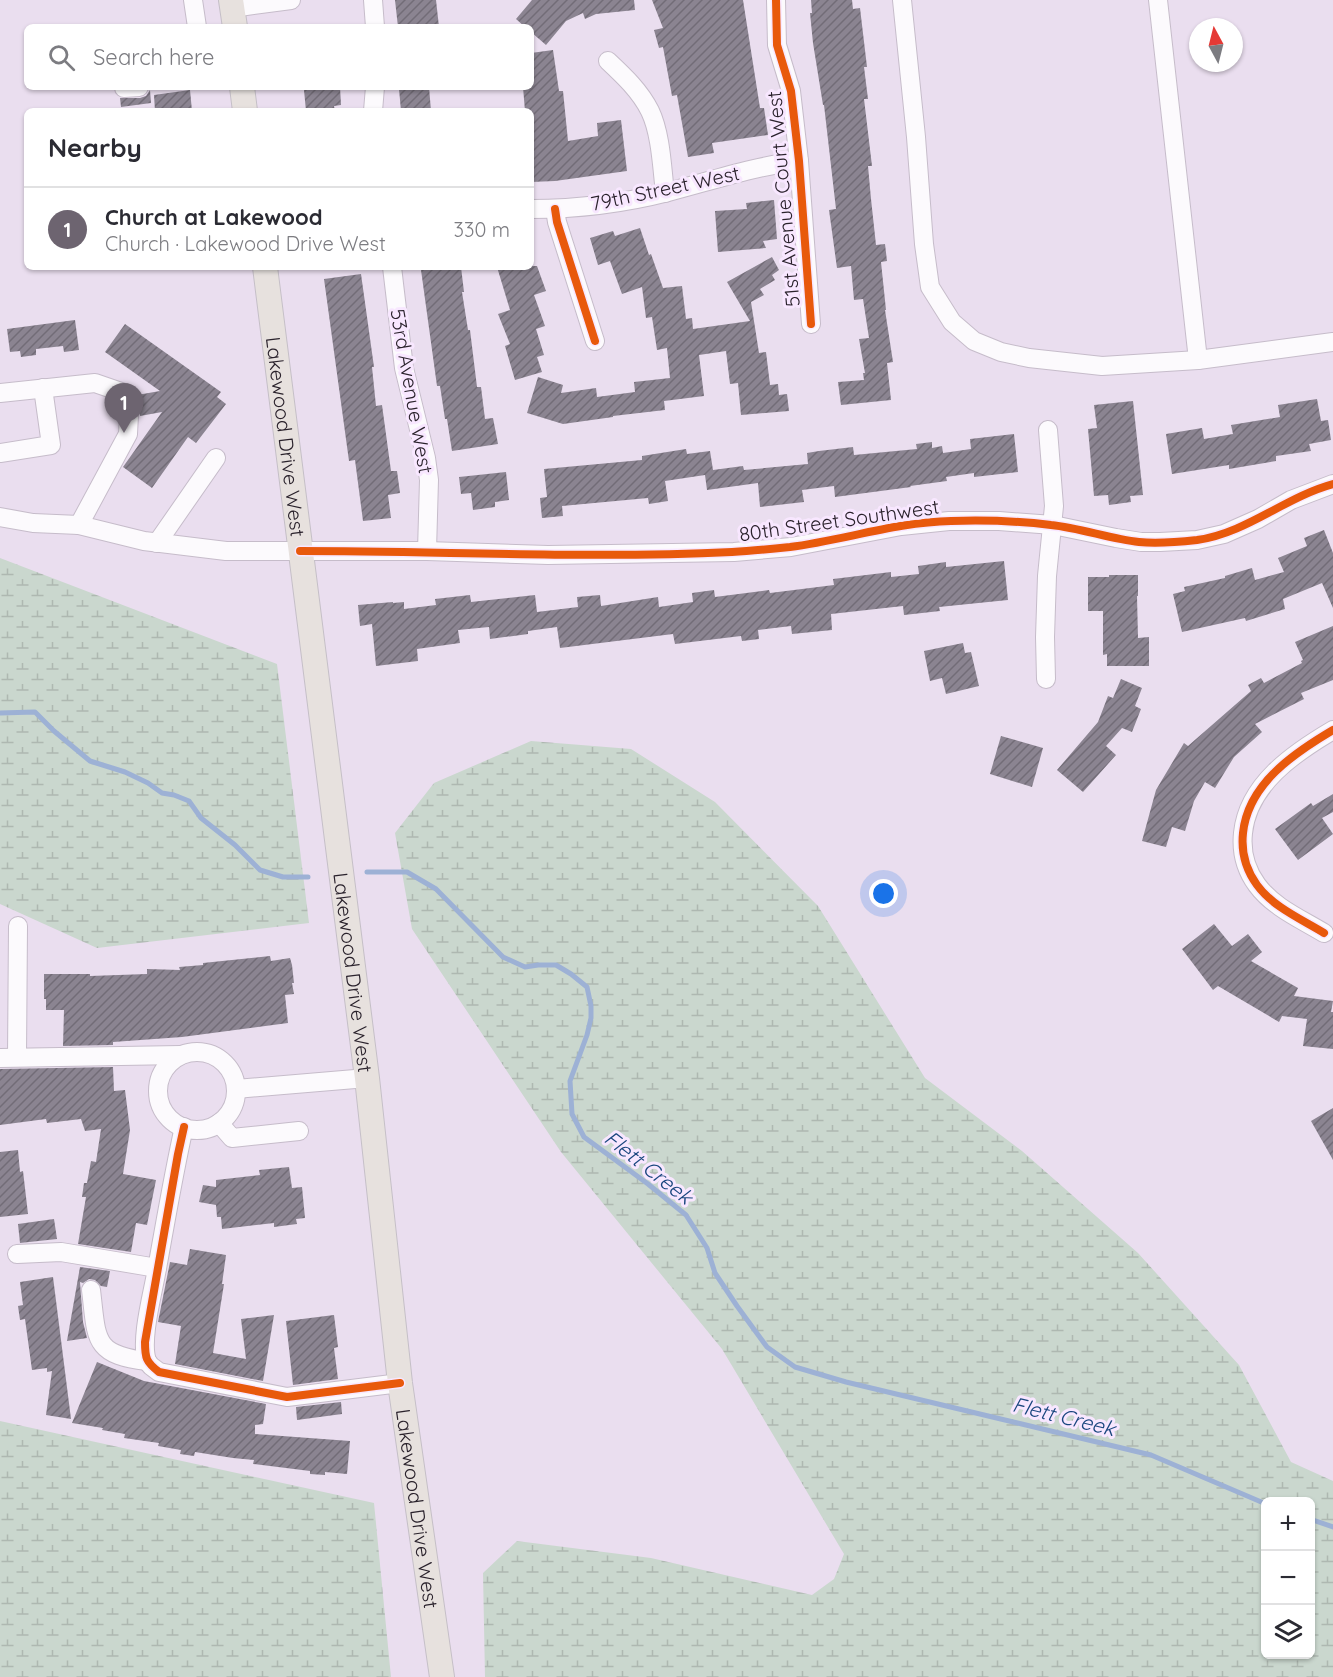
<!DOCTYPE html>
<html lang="en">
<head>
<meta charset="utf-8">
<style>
	:root { --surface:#fff; --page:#f7f7f7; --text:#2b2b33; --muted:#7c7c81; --line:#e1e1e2; --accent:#6d6470 }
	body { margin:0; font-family:Quicksand,sans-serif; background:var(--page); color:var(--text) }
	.controls { position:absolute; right:18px; bottom:18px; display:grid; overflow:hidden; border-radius:9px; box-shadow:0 2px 4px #0004 }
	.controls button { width:54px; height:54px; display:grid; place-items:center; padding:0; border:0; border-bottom:2px solid var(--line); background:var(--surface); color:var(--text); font:30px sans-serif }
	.compass { position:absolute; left:1189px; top:18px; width:54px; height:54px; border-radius:50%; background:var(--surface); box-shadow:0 2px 4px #0004; rotate:353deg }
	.you { position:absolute; left:884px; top:894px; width:21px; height:21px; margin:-15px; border:4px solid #fff; border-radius:50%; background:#1a73e8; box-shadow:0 0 0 9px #1a73e833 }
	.badge { display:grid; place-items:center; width:39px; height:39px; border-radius:50%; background:var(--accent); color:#fff; font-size:20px; font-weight:700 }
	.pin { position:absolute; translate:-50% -50px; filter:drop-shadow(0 2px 3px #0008) }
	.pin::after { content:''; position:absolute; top:32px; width:21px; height:18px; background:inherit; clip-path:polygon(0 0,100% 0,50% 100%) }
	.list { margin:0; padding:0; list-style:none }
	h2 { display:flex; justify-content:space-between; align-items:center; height:78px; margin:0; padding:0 24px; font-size:26px }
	h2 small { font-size:20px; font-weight:400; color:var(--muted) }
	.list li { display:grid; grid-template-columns:39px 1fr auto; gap:18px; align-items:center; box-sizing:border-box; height:84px; padding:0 24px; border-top:2px solid var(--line) }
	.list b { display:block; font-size:22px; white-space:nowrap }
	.list p { margin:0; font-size:20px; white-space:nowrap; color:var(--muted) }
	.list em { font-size:20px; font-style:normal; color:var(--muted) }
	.icon { flex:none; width:33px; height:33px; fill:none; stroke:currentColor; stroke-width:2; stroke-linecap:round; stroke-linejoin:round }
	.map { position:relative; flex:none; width:1333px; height:1677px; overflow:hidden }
	.search { position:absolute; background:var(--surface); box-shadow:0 2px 4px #0004; left:24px; top:24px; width:510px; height:66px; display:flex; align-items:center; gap:15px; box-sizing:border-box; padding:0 21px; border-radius:9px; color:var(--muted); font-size:22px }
	.panel { position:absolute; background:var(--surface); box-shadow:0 2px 4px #0004; left:24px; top:108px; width:510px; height:162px; border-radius:9px }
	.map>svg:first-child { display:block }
	.wetland { fill:url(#wetland-marsh); fill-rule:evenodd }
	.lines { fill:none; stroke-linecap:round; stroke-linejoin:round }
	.stream { stroke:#9db1d5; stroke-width:5 }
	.building { fill:url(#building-hatch) }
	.minor-casing { stroke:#c6bcca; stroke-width:20 }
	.major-casing { stroke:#c5bfc7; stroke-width:26 }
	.minor { stroke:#fcfafd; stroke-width:18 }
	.major { stroke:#e7e1de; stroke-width:24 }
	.cycleway-casing { stroke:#f8e7ff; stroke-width:11 }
	.cycleway { stroke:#e8590c; stroke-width:8 }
	.labels { text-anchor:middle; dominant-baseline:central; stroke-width:6; stroke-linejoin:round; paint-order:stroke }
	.street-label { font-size:20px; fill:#2a222c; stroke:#f8e7ff }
	.water-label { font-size:21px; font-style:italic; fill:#19467e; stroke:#f8e7ff }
</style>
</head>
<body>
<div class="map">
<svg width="1333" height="1677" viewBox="0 0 1333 1677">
	<defs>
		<pattern id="wetland-marsh" width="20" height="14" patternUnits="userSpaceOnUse" patternTransform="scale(1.5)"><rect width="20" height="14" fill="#cad7ce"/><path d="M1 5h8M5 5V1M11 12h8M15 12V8" fill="none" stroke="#aeb8b1"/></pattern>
		<pattern id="building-hatch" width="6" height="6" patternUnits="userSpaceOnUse" patternTransform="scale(1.5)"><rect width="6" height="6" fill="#8b8491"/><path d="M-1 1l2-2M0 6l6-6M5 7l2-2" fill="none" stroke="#726c77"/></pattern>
	</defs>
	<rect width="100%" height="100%" fill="#eadeef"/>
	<g class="wetland">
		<polygon points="0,558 277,664 309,923 97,948 0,904"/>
		<path d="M531,741l100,8 84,53 103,104 107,172 97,73 116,102 101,112 52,97 42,19v196h-848l-2,-104 34,-32 134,17 161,37 22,-16 10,-25 -122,-205 -161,-197 -149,-223 -17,-96 39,-50zM1266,1502h44v152h-44z"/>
		<polygon points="0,1421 374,1503 391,1677 0,1677"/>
	</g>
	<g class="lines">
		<g class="stream">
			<polyline points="0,713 35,712 54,731 90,761 125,772 148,783 162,793 174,795 189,801 201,818 235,845 260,870 283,877 308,877"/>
			<polyline points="367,872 407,872 436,889 503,957 525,967 538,965 556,965 571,974 587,987 591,1006 591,1018 587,1035 570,1081 572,1114 584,1137 648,1184 686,1215 707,1248 715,1273 737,1306 767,1347 795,1367 846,1382 1151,1455 1266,1504"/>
			<polyline points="1310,1519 1333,1527"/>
		</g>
	</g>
	<g class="building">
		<polygon points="395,0 436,0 439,27 398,27"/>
		<polygon points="532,0 634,0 635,10 596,14 585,19 583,13 566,21 546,45 531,32 531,27 525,27 516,19"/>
		<polygon points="652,0 743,0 760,108 764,108 768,135 712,143 714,153 688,157 677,95 672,96 663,47 659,48 654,30 663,28"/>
		<polygon points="811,0 852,0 853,9 860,8 867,67 864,67 868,99 864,99 872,166 868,166 871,199 876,245 885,244 887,261 881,262 886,310 885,310 893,362 887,363 891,400 841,405 838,382 864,380 863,373 865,373 859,339 869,338 863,299 854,300 851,266 837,268 829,210 836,209 824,105 823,105 813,43 810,13 812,13"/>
		<polygon points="553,50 559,91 563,91 568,141 598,136 597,123 621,120 627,171 555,181 531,182 531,111 525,111 523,87 531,87 531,53"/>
		<polygon points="340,87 341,105 334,106 335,111 306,111 304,90"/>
		<polygon points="416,87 429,87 431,111 401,111 399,89"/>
		<polygon points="150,90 151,103 121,107 120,98 140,98 146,96"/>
		<polygon points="190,90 192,111 155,111 154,95"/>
		<polygon points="774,200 777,239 763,241 766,248 718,252 715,211 747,209 746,203"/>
		<polygon points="640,228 649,255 651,254 663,288 682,286 686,319 692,318 693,329 750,321 727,282 772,257 779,270 772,275 775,280 760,289 764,295 751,302 759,353 766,352 770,385 778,384 779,395 787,394 789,411 741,415 738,383 730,384 726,351 699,355 704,396 664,401 665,410 613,416 613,417 563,424 527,413 538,377 563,385 561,393 596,388 597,397 635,392 634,382 670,378 667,348 657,350 652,317 646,318 642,287 622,294 610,261 598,265 590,238 613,231 615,236"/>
		<polygon points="537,266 546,291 534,295 545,326 536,329 544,355 537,357 542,372 515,380 505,346 510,344 498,314 510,310 497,267"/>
		<polygon points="446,267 461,267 464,292 462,292 468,330 470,330 477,387 481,387 485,419 493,418 498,444 452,451 447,419 445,419 440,386 437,386 421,270"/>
		<polygon points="361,274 374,367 372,367 376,406 382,405 391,471 397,471 400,493 388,495 391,518 363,521 355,460 349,461 324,279"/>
		<polygon points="75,320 79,350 64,352 63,346 36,349 36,355 21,357 20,351 10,352 7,329"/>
		<polygon points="125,324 221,392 217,397 226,404 196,443 188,437 152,488 123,467 162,412 140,416 137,395 160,391 105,352"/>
		<polygon points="1317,399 1321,421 1328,420 1331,440 1309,444 1311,451 1276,456 1276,461 1229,469 1229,465 1172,474 1166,434 1202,428 1204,439 1233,434 1231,425 1280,417 1278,405"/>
		<polygon points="1133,401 1143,495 1130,496 1131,502 1109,505 1108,495 1094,496 1088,429 1097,428 1094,405"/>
		<polygon points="1014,434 1018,472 974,477 974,473 946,477 947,481 910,486 911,487 835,497 834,486 802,490 804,502 760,507 758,483 707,490 705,475 665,481 668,501 649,504 648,498 562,506 563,516 542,518 540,498 547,497 544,469 642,460 642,456 686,449 687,454 710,451 713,470 743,466 744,470 808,464 807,453 819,451 853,447 854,455 917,449 916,444 932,442 932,448 942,446 943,453 971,449 970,439"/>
		<polygon points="506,472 509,500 495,502 495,507 473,510 471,493 461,494 459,477"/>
		<polygon points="1324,530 1333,553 1333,608 1322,583 1283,599 1285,609 1246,621 1245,618 1182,632 1173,594 1185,591 1184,587 1225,578 1225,576 1252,568 1255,580 1284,572 1278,558 1307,546 1304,538"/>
		<polygon points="1004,561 1008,600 939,607 940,611 904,615 903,606 831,614 832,630 792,634 791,626 758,630 759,639 742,641 741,636 675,644 673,634 560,648 557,627 528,631 528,634 490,639 489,627 458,630 460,643 417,649 418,661 376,666 372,624 360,626 358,605 393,602 393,603 404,602 404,609 436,605 435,599 470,595 471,602 535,595 537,612 578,607 577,597 600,595 601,606 658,597 659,607 693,602 692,593 714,590 715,597 769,590 770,593 834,585 833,579 891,572 891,577 919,574 918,566 946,562 946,567"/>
		<polygon points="1109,575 1138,575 1138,596 1137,596 1138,638 1149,637 1149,666 1107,666 1107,654 1103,655 1103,611 1088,611 1088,577 1109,577"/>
		<polygon points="1333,626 1333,680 1301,693 1304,699 1255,724 1262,732 1234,757 1215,788 1205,782 1194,801 1185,831 1172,827 1166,847 1142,841 1156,790 1184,743 1188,746 1251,691 1248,685 1261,678 1264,683 1302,663 1301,661 1303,660 1295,642"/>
		<polygon points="963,643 965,653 971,652 979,686 946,694 942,678 930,681 924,651"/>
		<polygon points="1121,679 1142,688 1135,706 1141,709 1132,732 1122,728 1106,746 1116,755 1083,792 1057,770 1098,722 1108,696 1113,698"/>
		<polygon points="1001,736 1043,748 1032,787 990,774"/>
		<polygon points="1333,794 1333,812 1322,818 1333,834 1298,860 1275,829 1311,803 1313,806"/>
		<polygon points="1214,924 1232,946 1248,934 1262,952 1251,961 1298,988 1294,996 1333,1001 1331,1012 1333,1012 1333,1049 1303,1046 1307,1019 1282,1016 1279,1022 1218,986 1213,990 1182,949"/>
		<polygon points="270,956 271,961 290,958 292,965 294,983 292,983 294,994 285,995 288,1023 182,1037 113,1042 113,1045 63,1046 64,1010 46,1010 46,999 44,999 44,974 90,974 90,976 147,974 147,969 180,970 179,967 203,965 203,963"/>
		<polygon points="113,1067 114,1091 125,1090 130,1130 123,1174 156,1180 147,1225 136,1223 131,1252 78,1244 86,1197 82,1197 84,1183 87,1183 91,1161 96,1162 101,1129 85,1131 81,1119 47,1123 46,1119 0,1125 0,1069"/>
		<polygon points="1333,1108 1333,1160 1311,1121"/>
		<polygon points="18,1150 20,1172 23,1171 28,1214 0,1217 0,1152"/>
		<polygon points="289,1167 292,1188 302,1187 305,1218 296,1219 297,1224 274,1227 274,1223 222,1229 221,1217 217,1217 216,1205 199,1202 203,1185 216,1187 216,1180 260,1175 259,1170"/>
		<polygon points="54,1219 57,1239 20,1243 18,1224"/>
		<polygon points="190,1249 226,1255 222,1284 224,1284 213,1353 246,1359 241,1319 274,1315 263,1381 175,1364 181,1326 158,1322 170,1262 187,1265"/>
		<polygon points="80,1267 110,1271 107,1287 101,1286 95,1280 89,1279 83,1283 80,1282 83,1322 87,1338 67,1341"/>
		<polygon points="53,1277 61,1340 71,1419 46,1415 52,1371 47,1372 47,1368 32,1370 25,1319 20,1320 18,1306 23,1305 20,1282"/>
		<polygon points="334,1315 338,1347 334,1348 338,1379 293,1385 286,1321"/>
		<polygon points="97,1362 144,1381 266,1404 263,1424 255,1425 255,1434 350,1441 347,1474 325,1472 325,1475 310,1474 310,1471 253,1464 254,1460 233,1458 195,1452 194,1456 180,1454 181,1450 158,1446 159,1443 124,1438 125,1434 102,1430 103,1428 72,1423"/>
		<polygon points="341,1402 342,1414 297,1420 296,1407"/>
	</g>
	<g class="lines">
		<defs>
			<g id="minor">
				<polyline points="193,0 197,27"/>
				<polyline points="373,0 375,27"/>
				<polyline points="776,0 777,45 791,91 799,161 811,324"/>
				<polyline points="902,0 916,137 924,244 930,287 952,322 974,341 1001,352 1029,358 1102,366 1198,360 1333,342"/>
				<polyline points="1158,0 1198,360"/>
				<polyline points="232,8 291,0"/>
				<path d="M608,61c16,15 32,30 42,50 11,23 12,57 15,82"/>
				<polyline points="124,88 139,87"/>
				<polyline points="373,111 375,87"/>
				<path d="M531,209c44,0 94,-6 137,-17 43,-11 87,-26 131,-31"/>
				<polyline points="555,209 557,222 595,341"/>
				<polyline points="392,267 404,368 426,458 429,480 427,551"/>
				<polyline points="0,393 95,383 124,393 129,415 128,434 79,525"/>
				<polyline points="0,453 51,445 43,388"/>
				<polyline points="0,517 33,523 79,525 144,541 226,551 427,551 548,555 734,552 791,547 901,526 949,521 999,521 1053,525 1116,538 1141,542 1160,542 1197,540 1224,534 1258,519 1291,500 1333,484"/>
				<polyline points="157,543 216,458"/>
				<polyline points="1046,679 1045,637 1047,576 1054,506 1048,430"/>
				<path d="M1324,933c-23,-14 -51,-26 -67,-48 -11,-15 -16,-33 -14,-52 5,-49 51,-80 90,-103"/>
				<circle cx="197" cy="1091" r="39"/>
				<polyline points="17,1057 18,926"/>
				<polyline points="0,1058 181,1055"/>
				<polyline points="236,1089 367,1078"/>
				<polyline points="219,1123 232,1138 299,1131"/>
				<polyline points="17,1254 61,1252 157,1268"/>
				<path d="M91,1290c6,48 1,65 56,71"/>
				<polyline points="147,1361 151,1366 159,1372 287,1397 400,1383"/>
				<path d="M147,1361c-7,-20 5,-65 9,-87 9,-49 17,-98 28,-147"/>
			</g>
			<g id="major">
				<polyline points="231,0 235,27"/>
				<polyline points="242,87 245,111"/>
				<path id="s1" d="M265,267l102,811 33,305 42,294"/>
			</g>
		</defs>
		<use href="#minor" class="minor-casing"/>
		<use href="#major" class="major-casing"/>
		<use href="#minor" class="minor"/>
		<use href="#major" class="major"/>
		<defs>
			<g id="cycleway">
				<polyline points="776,0 777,45 791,91 799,161 811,324"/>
				<polyline points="555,209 557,222 595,341"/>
				<path d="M300,551c144,0 288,8 432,1 19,-1 39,-3 58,-5 54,-7 107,-25 161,-26 33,-1 68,0 100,4 30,3 59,14 88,17 19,2 40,0 58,-2 50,-7 88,-43 136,-56"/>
				<path d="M1324,933c-23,-14 -51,-26 -67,-48 -11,-15 -16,-33 -14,-52 5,-49 51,-80 90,-103"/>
				<path d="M184,1127l-6,27 -33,188c0,16 1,20 14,30l128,25 113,-14"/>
			</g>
		</defs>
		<use href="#cycleway" class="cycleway-casing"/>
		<use href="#cycleway" class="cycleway"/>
	</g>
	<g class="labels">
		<g class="street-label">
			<text transform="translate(665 188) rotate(-12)">79th Street West</text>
			<text transform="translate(783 199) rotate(-95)">51st Avenue Court West</text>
			<text transform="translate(412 391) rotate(80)">53rd Avenue West</text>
			<text stroke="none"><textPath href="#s1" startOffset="171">Lakewood Drive West</textPath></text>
			<text transform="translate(839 520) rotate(-8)">80th Street Southwest</text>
			<text stroke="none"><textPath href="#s1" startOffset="711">Lakewood Drive West</textPath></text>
			<text stroke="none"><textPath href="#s1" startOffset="1251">Lakewood Drive West</textPath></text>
		</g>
		<g class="water-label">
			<text transform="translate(649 1167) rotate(38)">Flett Creek</text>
			<text transform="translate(1064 1416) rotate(14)">Flett Creek</text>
		</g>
	</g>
</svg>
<div class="controls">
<button>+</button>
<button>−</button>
<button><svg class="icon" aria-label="layers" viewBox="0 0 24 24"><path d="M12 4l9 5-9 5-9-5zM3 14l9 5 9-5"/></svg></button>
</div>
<svg class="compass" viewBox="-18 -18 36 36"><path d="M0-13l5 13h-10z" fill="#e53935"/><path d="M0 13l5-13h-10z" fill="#7c7c81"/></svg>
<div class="you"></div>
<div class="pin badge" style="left:124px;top:433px">1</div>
<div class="search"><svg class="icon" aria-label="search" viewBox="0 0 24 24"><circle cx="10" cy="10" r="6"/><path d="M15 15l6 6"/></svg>Search here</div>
<section class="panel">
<h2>Nearby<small></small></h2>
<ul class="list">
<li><span class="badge">1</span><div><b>Church at Lakewood</b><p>Church · Lakewood Drive West</p></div><em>330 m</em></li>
</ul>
</section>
</div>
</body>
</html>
